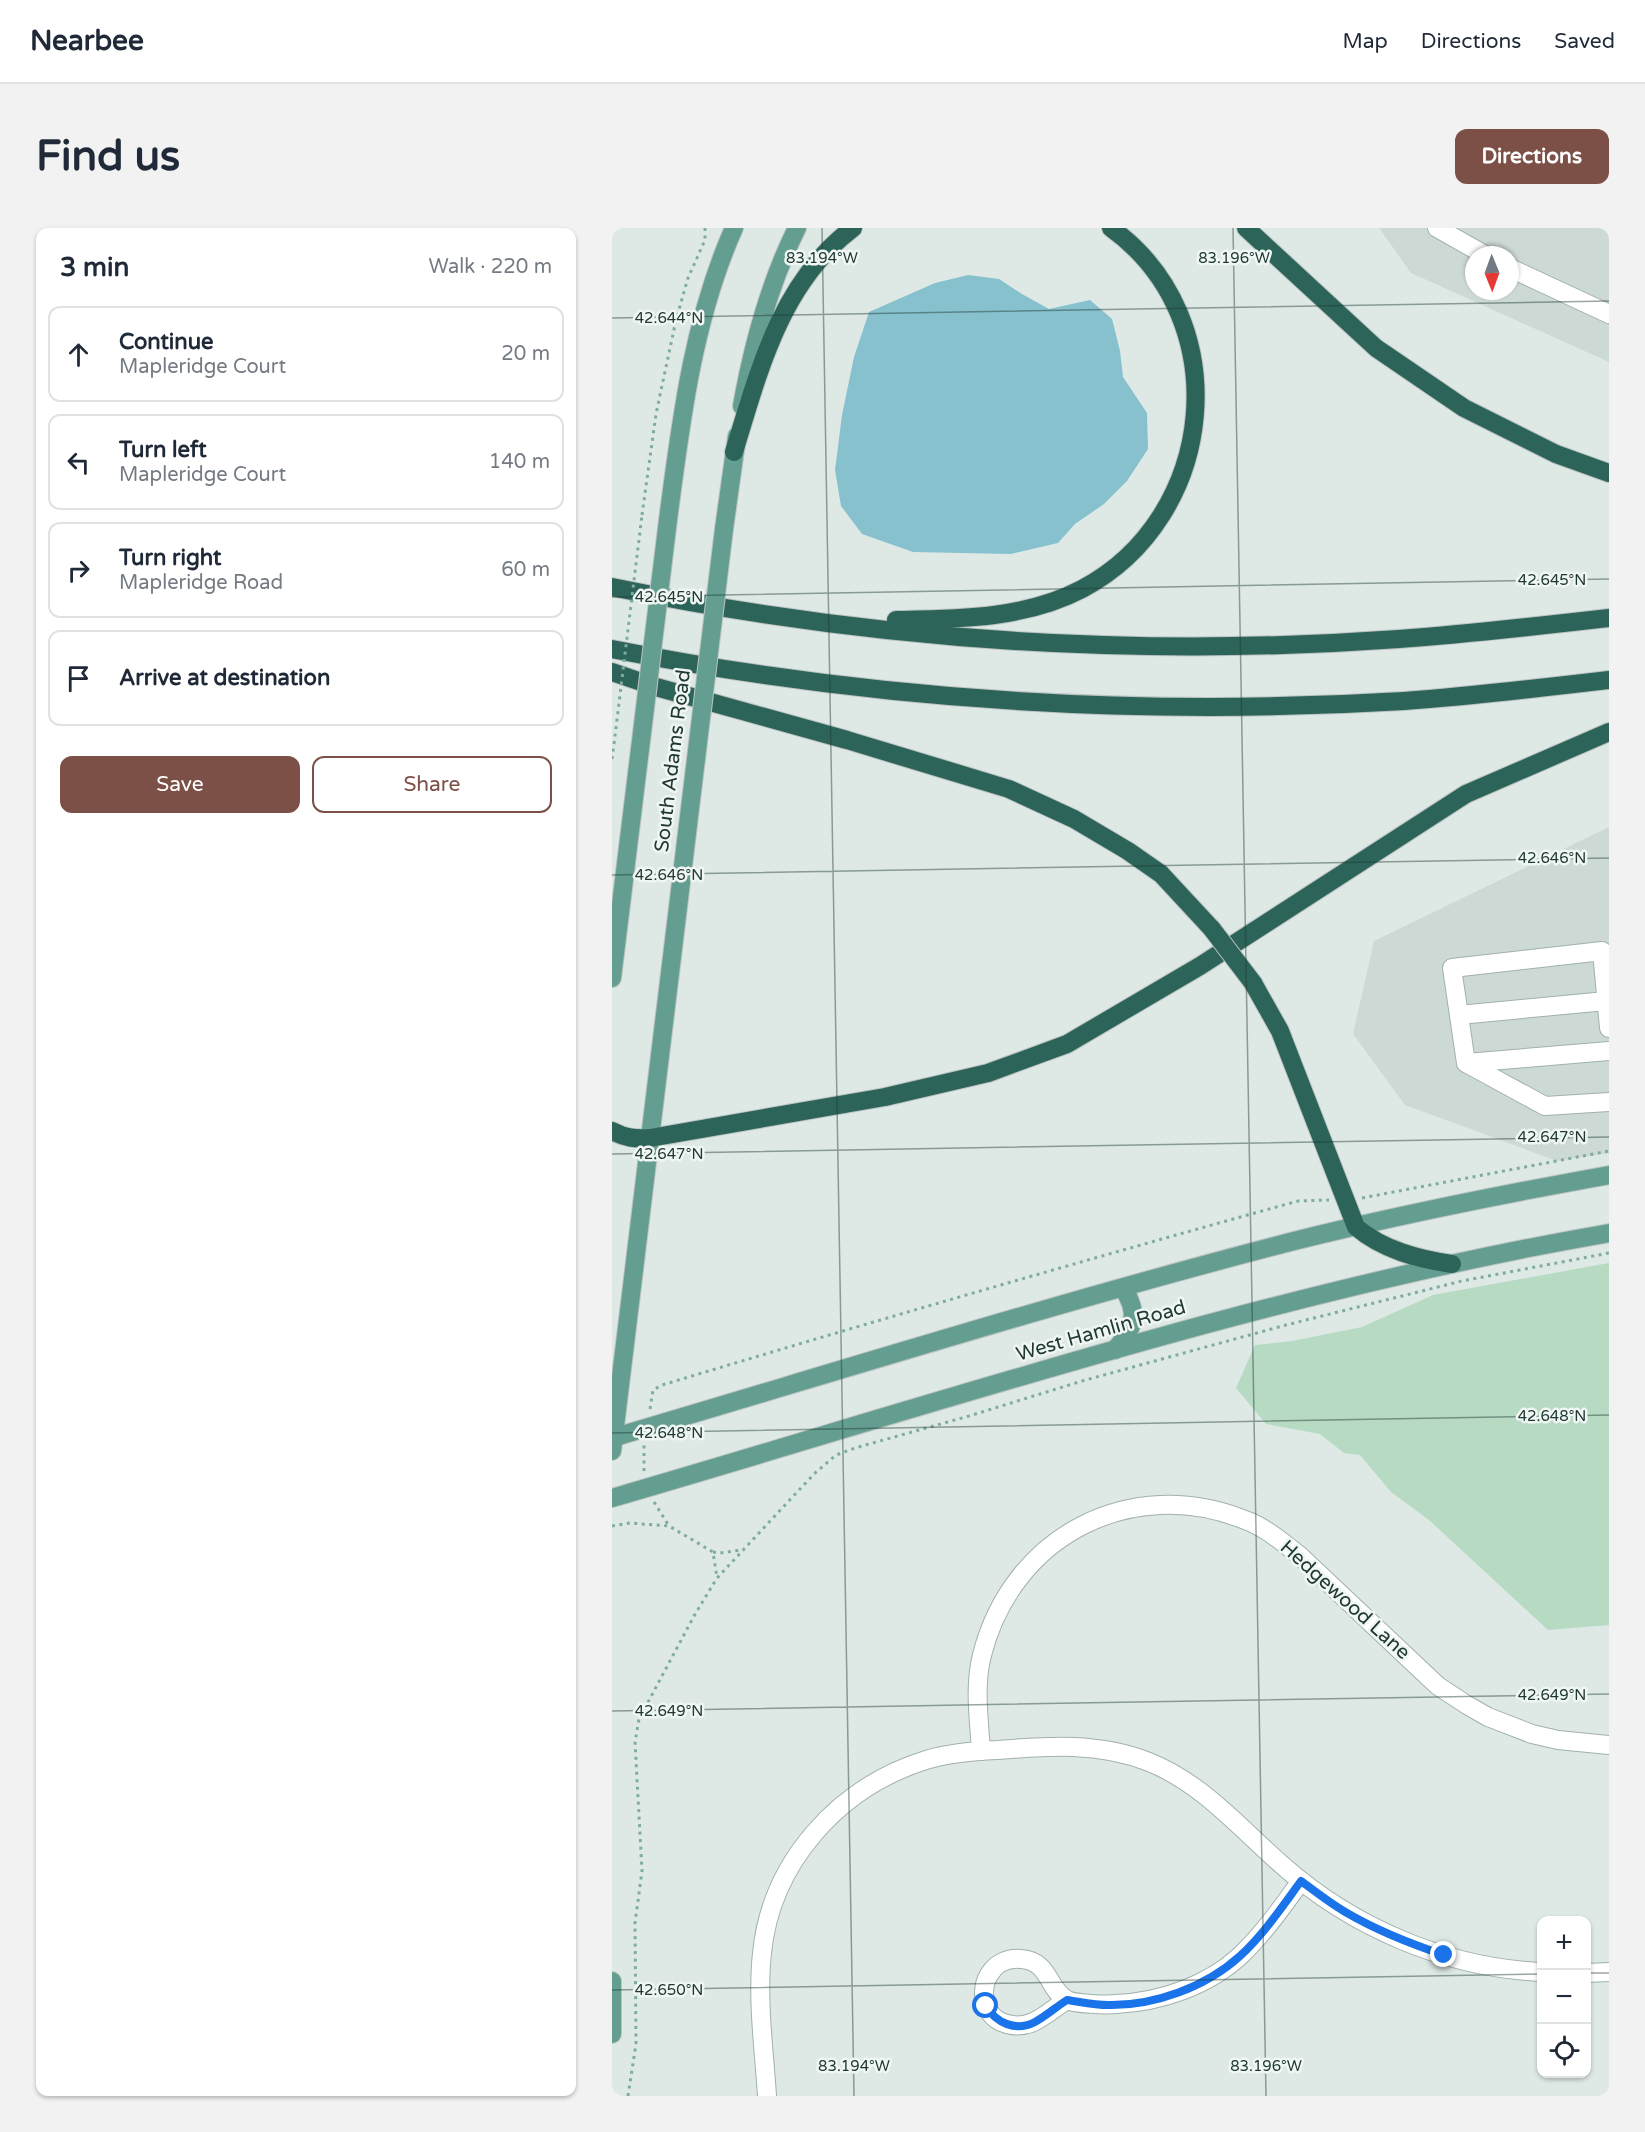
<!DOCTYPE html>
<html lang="en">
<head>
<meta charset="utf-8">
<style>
	:root { --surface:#fff; --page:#f2f2f3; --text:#1f2937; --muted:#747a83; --line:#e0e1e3; --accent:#7c5046 }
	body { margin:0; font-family:"Varela Round",sans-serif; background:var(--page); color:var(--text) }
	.controls { position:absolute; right:18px; bottom:18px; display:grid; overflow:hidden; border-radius:12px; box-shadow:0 2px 4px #0004 }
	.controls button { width:54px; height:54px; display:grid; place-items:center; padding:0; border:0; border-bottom:2px solid var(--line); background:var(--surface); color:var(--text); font:30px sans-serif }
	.compass { position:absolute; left:853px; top:18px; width:54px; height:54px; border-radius:50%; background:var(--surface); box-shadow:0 2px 4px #0004; rotate:179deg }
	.stop { position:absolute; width:18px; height:18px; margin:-14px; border:4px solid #1a73e8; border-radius:50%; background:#fff }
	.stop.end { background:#1a73e8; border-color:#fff; box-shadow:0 2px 6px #0008 }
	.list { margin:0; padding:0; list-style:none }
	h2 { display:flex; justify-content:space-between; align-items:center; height:78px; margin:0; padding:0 24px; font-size:26px }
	h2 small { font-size:20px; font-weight:400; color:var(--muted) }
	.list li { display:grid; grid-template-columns:39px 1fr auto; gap:18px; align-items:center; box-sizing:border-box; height:96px; margin:0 12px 12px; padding:0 12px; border:2px solid var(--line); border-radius:12px }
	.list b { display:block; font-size:22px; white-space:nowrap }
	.list p { margin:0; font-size:20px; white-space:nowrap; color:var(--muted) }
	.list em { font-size:20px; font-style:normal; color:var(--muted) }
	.actions { display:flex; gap:12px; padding:18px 24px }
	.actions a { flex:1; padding:14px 0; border:2px solid var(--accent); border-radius:12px; text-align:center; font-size:21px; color:var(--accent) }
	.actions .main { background:var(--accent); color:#fff }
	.icon { flex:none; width:33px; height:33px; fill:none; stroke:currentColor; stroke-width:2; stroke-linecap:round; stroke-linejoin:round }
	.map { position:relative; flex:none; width:997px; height:1868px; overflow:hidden; border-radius:12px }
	header { display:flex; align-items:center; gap:36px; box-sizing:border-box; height:84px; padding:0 30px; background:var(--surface); border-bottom:2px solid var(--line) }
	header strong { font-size:28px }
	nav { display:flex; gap:33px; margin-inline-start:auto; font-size:21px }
	.intro { display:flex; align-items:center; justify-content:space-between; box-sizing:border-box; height:144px; padding:0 36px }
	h1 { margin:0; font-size:42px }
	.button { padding:15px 27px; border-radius:12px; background:var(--accent); color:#fff; font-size:21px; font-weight:700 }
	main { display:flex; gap:36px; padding:0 36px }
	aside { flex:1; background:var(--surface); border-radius:12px; box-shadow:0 2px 4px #0004 }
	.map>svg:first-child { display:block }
	.built { fill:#cdd9d4; fill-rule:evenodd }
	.green { fill:#b7dac2 }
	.water { fill:#87c1ce }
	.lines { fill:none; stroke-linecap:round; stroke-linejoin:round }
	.minor-casing { stroke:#a1b1ac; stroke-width:20 }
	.major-casing { stroke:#bcc4c2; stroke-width:20 }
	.highway-casing { stroke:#bcc4c2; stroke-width:20 }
	.path { stroke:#80ac9f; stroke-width:3; stroke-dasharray:3 4.5; stroke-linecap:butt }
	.minor { stroke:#fff; stroke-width:18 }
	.major { stroke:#649e90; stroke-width:18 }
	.highway { stroke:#2d645a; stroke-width:18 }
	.major-bridge-casing { stroke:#bcc4c2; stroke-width:20; stroke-linecap:butt }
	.highway-bridge-casing { stroke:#bcc4c2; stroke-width:20; stroke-linecap:butt }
	.path-bridge { stroke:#80ac9f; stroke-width:3; stroke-dasharray:3 4.5; stroke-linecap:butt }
	.major-bridge { stroke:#649e90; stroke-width:18 }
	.highway-bridge { stroke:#2d645a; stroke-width:18 }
	.route { stroke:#1a73e8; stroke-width:8 }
	.ticks { fill:none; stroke:#203933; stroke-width:1.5; stroke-opacity:0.45 }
	.labels { text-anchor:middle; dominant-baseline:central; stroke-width:5; stroke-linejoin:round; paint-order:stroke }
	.street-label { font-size:20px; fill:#203933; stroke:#eff6f3 }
	.ticks-label { font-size:15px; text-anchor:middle; fill:#203933; stroke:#eff6f3; stroke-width:5; stroke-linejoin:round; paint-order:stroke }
</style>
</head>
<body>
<header>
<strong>Nearbee</strong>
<nav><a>Map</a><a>Directions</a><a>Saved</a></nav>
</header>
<div class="intro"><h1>Find us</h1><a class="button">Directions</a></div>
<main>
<aside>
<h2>3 min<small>Walk · 220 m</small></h2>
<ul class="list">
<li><svg class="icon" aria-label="ahead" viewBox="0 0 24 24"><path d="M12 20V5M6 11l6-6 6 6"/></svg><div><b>Continue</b><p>Mapleridge Court</p></div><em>20 m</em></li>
<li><svg class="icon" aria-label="left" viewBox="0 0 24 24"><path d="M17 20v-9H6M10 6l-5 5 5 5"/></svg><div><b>Turn left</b><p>Mapleridge Court</p></div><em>140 m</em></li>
<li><svg class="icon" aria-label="right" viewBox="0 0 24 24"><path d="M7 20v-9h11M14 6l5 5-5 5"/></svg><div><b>Turn right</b><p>Mapleridge Road</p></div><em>60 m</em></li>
<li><svg class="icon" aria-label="arrive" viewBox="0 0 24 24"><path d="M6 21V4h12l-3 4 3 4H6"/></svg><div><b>Arrive at destination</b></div></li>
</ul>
<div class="actions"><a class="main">Save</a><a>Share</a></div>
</aside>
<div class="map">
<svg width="997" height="1868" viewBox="0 0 997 1868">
	<rect width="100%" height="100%" fill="#dee9e5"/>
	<g class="built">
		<path d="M767,0h230v134l-198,-89zM862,27h36v36h-36z"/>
		<polygon points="997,599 997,925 945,933 793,877 741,806 762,713"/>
	</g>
	<polygon class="green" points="997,1035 997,1397 936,1402 817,1292 779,1264 748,1227 732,1225 708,1206 654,1196 624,1160 643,1117 680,1113 750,1099 821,1067"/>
	<polygon class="water" points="356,47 387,51 410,66 437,81 478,72 500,91 508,123 511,149 535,185 536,221 515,253 492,276 463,296 446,315 399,326 301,324 250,306 229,278 223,242 230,187 242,129 257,84 323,55"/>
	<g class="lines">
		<defs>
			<g id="minor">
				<polyline points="825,0 873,27"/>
				<polyline points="898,40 997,86"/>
				<polyline points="847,787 994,773"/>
				<polyline points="997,800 990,723 840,740 854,835 933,878 997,874"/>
				<polyline points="854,835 997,823"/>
				<path d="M369,1523c-2,-32 -7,-65 1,-96 30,-119 149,-181 263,-135 20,7 37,22 54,35l123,116 16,15 29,19 21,12 44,17 26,6 51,5"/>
				<polyline points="975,1745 997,1744"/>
				<path d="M455,1772c-20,12 -35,31 -60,24 -8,-2 -14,-6 -18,-13 -14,-24 3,-55 32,-52 29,2 26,30 46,41 8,4 39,5 49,4 44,-2 92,-18 125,-49 23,-22 41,-48 60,-74"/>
				<path d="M155,1868c-3,-47 -10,-96 -5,-143 9,-91 77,-166 164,-193 23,-7 47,-9 71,-10 51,-4 102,-8 152,12 53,21 91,66 133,103 71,63 165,103 260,107"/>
			</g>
			<g id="major">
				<path d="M130,178c11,-62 27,-122 55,-178"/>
				<path d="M56,292c13,-100 25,-200 66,-292"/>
				<polyline points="112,301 125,208"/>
				<polyline points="0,750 28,521"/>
				<path d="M503,1122c19,-22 25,-36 8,-62"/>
				<path d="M0,1210c227,-67 453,-138 682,-197 104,-26 210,-47 315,-66"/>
				<polyline points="0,1223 84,531"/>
				<path d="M0,1270c330,-96 658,-206 997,-265"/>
				<polyline points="0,1753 0,1806"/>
			</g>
			<g id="highway">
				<polyline points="634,0 764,120 852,180 944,226 997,245"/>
				<path d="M122,224c25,-82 47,-170 119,-224"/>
				<path d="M0,359c258,53 524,71 787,52 70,-5 140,-13 210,-21"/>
				<path d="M284,392c62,-1 129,-1 186,-31 136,-72 155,-270 29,-361"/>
				<path d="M0,421c260,51 527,68 792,52 68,-5 137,-13 205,-21"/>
				<polyline points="0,444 44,459 235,512 397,561 462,591 516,623 549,646 600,701"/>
				<path d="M641,755l27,48 76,196c27,23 62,32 96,37"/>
				<path d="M0,903c13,7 23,8 38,7l235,-41 103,-24 79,-29 133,-78 266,-172 143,-62"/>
			</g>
		</defs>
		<use href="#minor" class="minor-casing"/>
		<use href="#major" class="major-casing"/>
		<use href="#highway" class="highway-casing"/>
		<g class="path">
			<polyline points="30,287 44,186 64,92 76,50 93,12 93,0"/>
			<polyline points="0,531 2,516"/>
			<polyline points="750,970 997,923"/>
			<path d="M38,1181l3,-19 9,-5c212,-64 423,-125 636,-184l31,-1"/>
			<polyline points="32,1243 32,1217"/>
			<polyline points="42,1274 57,1298"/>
			<polyline points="0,1298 18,1295 57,1298 101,1324 105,1350"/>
			<polyline points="101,1324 108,1325 129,1322"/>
			<polyline points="16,1868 24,1816 23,1695 30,1643 23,1514 27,1491 82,1388 105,1350 202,1246 224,1227 243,1220 357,1188 470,1153 674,1097 850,1053 997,1025"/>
		</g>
		<use href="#minor" class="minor"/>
		<use href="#major" class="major"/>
		<use href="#highway" class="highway"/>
		<defs>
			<g id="major-bridge">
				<polyline points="28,521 56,292"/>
				<polyline points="84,531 112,301"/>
			</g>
			<polyline id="highway-bridge" points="600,701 641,755"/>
		</defs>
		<use href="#major-bridge" class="major-bridge-casing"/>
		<use href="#highway-bridge" class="highway-bridge-casing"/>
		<polyline class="path-bridge" points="2,516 30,287"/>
		<use href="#major-bridge" class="major-bridge"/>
		<use href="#highway-bridge" class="highway-bridge"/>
	</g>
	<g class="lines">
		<path class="route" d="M374,1778c10,17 30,26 49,16 11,-6 21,-15 32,-22 14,2 28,5 41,5 46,1 98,-18 132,-49 23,-21 42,-49 61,-75 15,11 30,23 46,32 31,18 64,31 97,42"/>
	</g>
	<path class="ticks" d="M210,0l32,1868M621,0l33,1868M0,90l997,-17M0,369l997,-18M0,647l997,-17M0,926l997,-17M0,1205l997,-18M0,1483l997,-17M975,1745h22M0,1762l930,-16"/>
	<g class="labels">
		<g class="street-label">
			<text transform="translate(61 533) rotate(-83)">South Adams Road</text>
			<text transform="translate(489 1103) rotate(-16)">West Hamlin Road</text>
			<text transform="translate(733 1372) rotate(42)">Hedgewood Lane</text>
		</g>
	</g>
	<g class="ticks-label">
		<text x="210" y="35">83.194°W</text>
		<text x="622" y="35">83.196°W</text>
		<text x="57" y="95">42.644°N</text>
		<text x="940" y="357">42.645°N</text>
		<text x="57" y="374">42.645°N</text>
		<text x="940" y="635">42.646°N</text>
		<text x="57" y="652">42.646°N</text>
		<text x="940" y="914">42.647°N</text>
		<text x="57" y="931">42.647°N</text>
		<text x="940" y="1193">42.648°N</text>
		<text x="57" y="1210">42.648°N</text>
		<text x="940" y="1472">42.649°N</text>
		<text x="57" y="1488">42.649°N</text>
		<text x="57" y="1767">42.650°N</text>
		<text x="242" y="1843">83.194°W</text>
		<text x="654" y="1843">83.196°W</text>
	</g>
</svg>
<div class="controls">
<button>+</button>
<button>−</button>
<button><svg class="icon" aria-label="locate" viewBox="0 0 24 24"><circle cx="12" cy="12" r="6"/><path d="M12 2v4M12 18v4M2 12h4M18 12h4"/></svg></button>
</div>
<svg class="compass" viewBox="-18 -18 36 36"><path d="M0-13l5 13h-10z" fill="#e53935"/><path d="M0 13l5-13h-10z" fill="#747a83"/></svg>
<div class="stop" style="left:374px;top:1778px"></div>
<div class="stop end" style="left:832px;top:1727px"></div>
</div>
</main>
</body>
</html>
